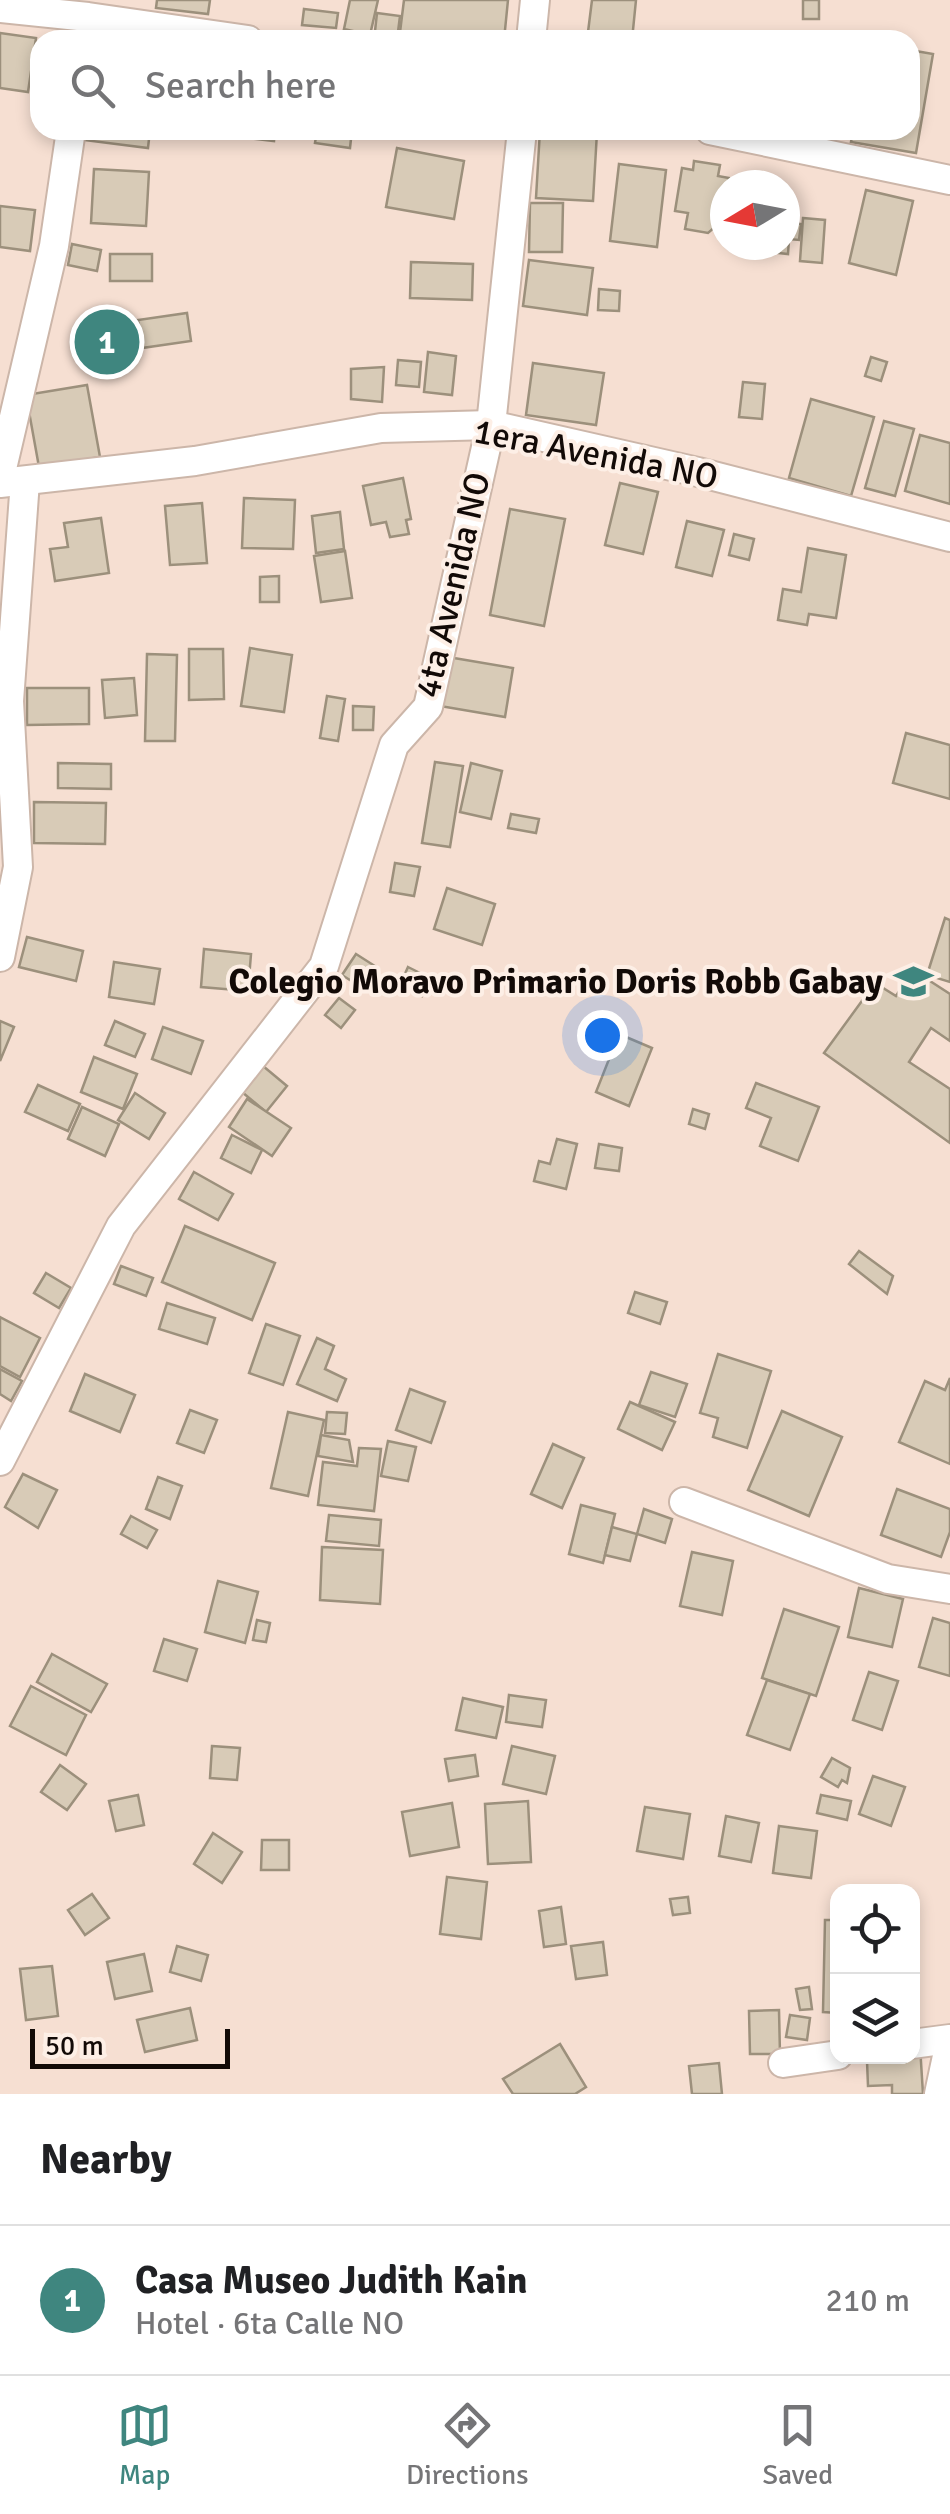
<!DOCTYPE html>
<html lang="en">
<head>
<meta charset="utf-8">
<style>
	:root { --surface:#fff; --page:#f2f2f2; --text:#202124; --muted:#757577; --line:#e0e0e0; --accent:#3f867f }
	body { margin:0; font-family:Signika,sans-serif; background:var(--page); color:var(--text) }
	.controls { position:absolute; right:30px; bottom:30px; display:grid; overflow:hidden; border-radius:20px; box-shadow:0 5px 15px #0003 }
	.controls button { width:90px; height:90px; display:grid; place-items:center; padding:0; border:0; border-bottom:2px solid var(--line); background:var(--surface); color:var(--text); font:50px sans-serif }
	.compass { position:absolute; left:710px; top:170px; width:90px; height:90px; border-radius:50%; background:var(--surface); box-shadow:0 5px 15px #0003; rotate:260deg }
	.scale { position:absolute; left:30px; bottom:25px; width:200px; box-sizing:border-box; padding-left:10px; border:5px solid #120a07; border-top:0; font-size:28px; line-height:35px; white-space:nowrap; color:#120a07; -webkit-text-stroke:8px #fdefe6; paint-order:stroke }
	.you { position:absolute; left:602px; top:1035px; width:35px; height:35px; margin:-25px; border:8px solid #fff; border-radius:50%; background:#1a73e8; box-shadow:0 0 0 15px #1a73e833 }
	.badge { display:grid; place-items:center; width:65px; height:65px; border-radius:50%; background:var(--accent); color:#fff; font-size:32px; font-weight:700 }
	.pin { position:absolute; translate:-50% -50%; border:5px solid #fff; box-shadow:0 2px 10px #0006 }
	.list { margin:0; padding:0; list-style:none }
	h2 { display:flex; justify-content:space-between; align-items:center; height:130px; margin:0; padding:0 40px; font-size:42px }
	h2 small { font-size:32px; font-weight:400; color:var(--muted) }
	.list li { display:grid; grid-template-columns:65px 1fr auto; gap:30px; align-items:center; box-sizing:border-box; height:150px; padding:0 40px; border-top:2px solid var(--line) }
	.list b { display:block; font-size:38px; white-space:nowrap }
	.list p { margin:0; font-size:32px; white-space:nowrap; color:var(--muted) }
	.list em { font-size:32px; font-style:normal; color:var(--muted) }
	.icon { flex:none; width:55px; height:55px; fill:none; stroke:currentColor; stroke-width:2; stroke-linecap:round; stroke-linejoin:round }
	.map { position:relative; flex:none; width:950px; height:2094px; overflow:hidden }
	.search { position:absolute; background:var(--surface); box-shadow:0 5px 15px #0003; left:30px; right:30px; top:30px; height:110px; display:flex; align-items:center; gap:25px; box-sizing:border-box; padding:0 35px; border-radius:30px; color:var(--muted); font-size:38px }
	.sheet { height:280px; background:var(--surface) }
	nav { display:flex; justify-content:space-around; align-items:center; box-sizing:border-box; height:140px; border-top:2px solid var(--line); background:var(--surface); font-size:28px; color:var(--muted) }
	nav a { display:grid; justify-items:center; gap:5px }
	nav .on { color:var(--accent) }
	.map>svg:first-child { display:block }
	.building { fill:#d8cbb7; stroke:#9c907c; stroke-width:2.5 }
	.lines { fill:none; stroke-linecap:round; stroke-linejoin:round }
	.minor-casing { stroke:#ccb6a9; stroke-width:32 }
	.minor { stroke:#fff; stroke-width:28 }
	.labels { text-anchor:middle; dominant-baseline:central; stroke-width:8; stroke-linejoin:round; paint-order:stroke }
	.street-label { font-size:35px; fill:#120a07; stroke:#fdefe6 }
	.poi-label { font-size:35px; font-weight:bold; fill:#120a07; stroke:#fdefe6; text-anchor:end }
</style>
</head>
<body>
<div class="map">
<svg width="950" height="2094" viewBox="0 0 950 2094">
	<rect width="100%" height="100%" fill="#f6dfd2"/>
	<g class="building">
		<polygon points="157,0 210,0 208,14 156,8"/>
		<polygon points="350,0 378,0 370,35 344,29"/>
		<polygon points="404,0 508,0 504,40 399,40"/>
		<polygon points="592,0 636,0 632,40 587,40"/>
		<rect x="803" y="0" width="16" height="19"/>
		<polygon points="304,9 338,13 336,28 302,25"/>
		<polygon points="377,13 400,16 397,40 374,40"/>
		<polygon points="0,33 36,38 28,92 0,88"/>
		<polygon points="910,50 933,54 916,153 851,142 853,130 910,130"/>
		<polygon points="85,130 150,130 148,148 84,140"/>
		<polygon points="230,130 275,130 274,141 229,136"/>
		<polygon points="317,130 352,130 350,148 315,143"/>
		<polygon points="540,130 597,132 593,201 536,198"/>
		<polygon points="397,148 464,161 454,219 386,207"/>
		<polygon points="694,161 720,165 718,176 729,178 728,185 725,185 722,221 708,233 685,229 688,213 675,211 682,168 693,170"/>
		<polygon points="619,164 666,170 657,247 610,241"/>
		<polygon points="94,169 149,172 146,226 91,223"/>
		<polygon points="866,190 913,201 896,275 849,263"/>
		<polygon points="530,203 563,203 562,252 529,252"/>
		<polygon points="0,206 35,210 30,251 0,247"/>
		<polygon points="785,207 794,208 793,223 801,224 799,240 789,239 788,254 769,252 770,245 785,245"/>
		<polygon points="803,218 825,220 822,263 800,261"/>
		<polygon points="72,244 101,250 97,271 68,265"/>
		<rect x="110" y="254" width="42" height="27"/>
		<polygon points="529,260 593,268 587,315 523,306"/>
		<polygon points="411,262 473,264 472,300 410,298"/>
		<polygon points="599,289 620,291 619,311 598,310"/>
		<polygon points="187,313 191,341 142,348 138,320"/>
		<polygon points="428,352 456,356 452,395 424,392"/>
		<polygon points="871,357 887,362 881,381 865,376"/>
		<polygon points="398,360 421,362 419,387 396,385"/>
		<polygon points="533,363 604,373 596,425 526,415"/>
		<polygon points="384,367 382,402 351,399 351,369"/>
		<polygon points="743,382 765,384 762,419 739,417"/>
		<polygon points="87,385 100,457 39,467 26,395"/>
		<polygon points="811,399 874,417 851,496 789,478"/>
		<polygon points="884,421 914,429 895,496 865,488"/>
		<polygon points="920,435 950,443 950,504 905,491"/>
		<polygon points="403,478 411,519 406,520 409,534 390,537 386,522 371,525 363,486"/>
		<polygon points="620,483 658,492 643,554 605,545"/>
		<polygon points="244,498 295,500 293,549 242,548"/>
		<polygon points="202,503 207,563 170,565 165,506"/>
		<polygon points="510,509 565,519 544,626 490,615"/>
		<polygon points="340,512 344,549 316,553 312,516"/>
		<polygon points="101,518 109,573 55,581 50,549 68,547 64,523"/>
		<polygon points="687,521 724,530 712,576 676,567"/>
		<polygon points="734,534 754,539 749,560 729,555"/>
		<polygon points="808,548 846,555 836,618 809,614 807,625 778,620 783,589 801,592"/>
		<polygon points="345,551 352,598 321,602 314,556"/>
		<polygon points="279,576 279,602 260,602 260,577"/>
		<polygon points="250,648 292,655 284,712 241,706"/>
		<polygon points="189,649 223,649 224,699 189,700"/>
		<polygon points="147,654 177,655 175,741 145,741"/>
		<polygon points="448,657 513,668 505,717 440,706"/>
		<polygon points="134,678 137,715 105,718 102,680"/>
		<polygon points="27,688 89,688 89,724 27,725"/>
		<polygon points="327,696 345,699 338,741 320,738"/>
		<polygon points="353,706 374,707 373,730 353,730"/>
		<polygon points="906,733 950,745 950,799 893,783"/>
		<polygon points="435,762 463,766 450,847 422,843"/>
		<polygon points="58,763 111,764 111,789 58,788"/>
		<polygon points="471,763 502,771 491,819 460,812"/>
		<polygon points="34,802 106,803 105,844 34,843"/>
		<polygon points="511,814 539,819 536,833 508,828"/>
		<polygon points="395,863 420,867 414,896 390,892"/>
		<polygon points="447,888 495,904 482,945 434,929"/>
		<polygon points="945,918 950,920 950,982 927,975"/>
		<polygon points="27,937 83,951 76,981 19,967"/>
		<polygon points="204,949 251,954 248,991 201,987"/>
		<polygon points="356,954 378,968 364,989 342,975"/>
		<polygon points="114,962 160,969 154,1004 109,997"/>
		<polygon points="408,967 430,978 422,996 400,985"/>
		<polygon points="913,970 950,994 950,1041 931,1028 909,1062 950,1089 950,1143 824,1053 875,983 896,996"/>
		<polygon points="339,998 355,1010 341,1028 325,1015"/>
		<polygon points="0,1021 14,1027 0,1061"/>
		<polygon points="115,1021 145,1034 135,1057 105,1045"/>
		<polygon points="163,1027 203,1041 191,1074 152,1059"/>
		<polygon points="619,1034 652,1048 629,1106 596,1092"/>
		<polygon points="94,1057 137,1074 123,1109 81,1092"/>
		<polygon points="263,1066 287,1086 266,1112 242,1092"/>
		<polygon points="756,1083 819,1107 798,1161 760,1146 771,1118 746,1108"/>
		<polygon points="38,1085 80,1104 68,1131 25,1112"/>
		<polygon points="135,1093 165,1113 149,1139 118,1120"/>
		<polygon points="247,1099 291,1128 272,1156 229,1127"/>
		<polygon points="82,1107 119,1124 105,1156 68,1139"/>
		<polygon points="693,1109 709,1114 705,1129 689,1124"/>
		<polygon points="232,1135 262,1150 251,1173 221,1158"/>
		<polygon points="557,1139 577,1144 566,1189 534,1181 539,1161 550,1164"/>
		<polygon points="599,1144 622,1148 619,1171 595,1168"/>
		<polygon points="194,1172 233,1194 218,1220 179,1199"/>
		<polygon points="185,1226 275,1263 252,1320 162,1282"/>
		<polygon points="859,1251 893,1276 887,1294 849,1264"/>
		<polygon points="121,1266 153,1278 146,1296 114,1284"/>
		<polygon points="46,1273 71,1288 59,1308 34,1293"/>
		<polygon points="635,1292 667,1302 660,1324 628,1313"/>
		<polygon points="167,1303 215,1318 207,1344 159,1329"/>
		<polygon points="0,1317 40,1338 20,1377 0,1366"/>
		<polygon points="266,1324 300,1336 283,1385 249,1373"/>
		<polygon points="317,1338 334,1346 325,1369 346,1379 337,1401 297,1384"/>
		<polygon points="718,1354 771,1371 747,1448 713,1437 718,1418 700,1413"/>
		<polygon points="0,1369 22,1381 11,1401 0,1394"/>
		<polygon points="651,1372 687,1384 675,1417 639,1405"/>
		<polygon points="85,1374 135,1395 120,1432 70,1411"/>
		<polygon points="950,1378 950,1464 899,1442 925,1381 945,1390"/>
		<polygon points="410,1389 445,1402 431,1443 396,1430"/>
		<polygon points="630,1402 675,1422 662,1450 618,1429"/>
		<polygon points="190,1410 217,1420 204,1453 177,1443"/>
		<polygon points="782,1411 842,1437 809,1516 748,1490"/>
		<polygon points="288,1412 324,1420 308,1496 271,1488"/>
		<polygon points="327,1412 347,1413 345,1434 325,1433"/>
		<polygon points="321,1435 349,1440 353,1462 318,1456"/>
		<polygon points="388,1441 416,1447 408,1481 381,1476"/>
		<polygon points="553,1444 584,1458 562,1508 531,1494"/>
		<polygon points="359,1448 381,1449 374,1511 318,1505 323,1462 357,1466"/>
		<polygon points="23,1474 57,1490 38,1528 5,1507"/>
		<polygon points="158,1477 182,1486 170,1519 146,1509"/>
		<polygon points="897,1489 950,1509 950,1532 941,1557 881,1535"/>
		<polygon points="581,1505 615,1514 603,1563 569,1554"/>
		<polygon points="644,1509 672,1519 665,1543 637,1534"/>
		<polygon points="329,1515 381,1520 379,1546 326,1541"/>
		<polygon points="131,1516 157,1530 147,1548 121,1534"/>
		<polygon points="612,1527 637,1534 630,1561 605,1555"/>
		<polygon points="322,1547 383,1550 380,1604 320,1600"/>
		<polygon points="692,1552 733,1561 722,1615 680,1606"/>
		<polygon points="218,1581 258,1592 245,1643 205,1632"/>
		<polygon points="859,1588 903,1599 892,1647 848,1637"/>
		<polygon points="784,1609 839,1627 816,1696 762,1678"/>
		<polygon points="933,1618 950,1623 950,1676 919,1667"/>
		<polygon points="257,1620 270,1623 266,1642 253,1640"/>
		<polygon points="164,1639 197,1649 187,1681 154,1671"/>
		<polygon points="52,1654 107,1684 91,1712 37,1682"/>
		<polygon points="869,1672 898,1681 882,1730 853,1720"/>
		<polygon points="767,1680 810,1694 790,1750 747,1735"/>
		<polygon points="31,1686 86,1715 66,1755 10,1726"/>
		<polygon points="509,1695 546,1700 542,1727 506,1722"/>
		<polygon points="463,1698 503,1707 496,1738 456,1730"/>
		<polygon points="212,1746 240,1748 237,1780 210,1778"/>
		<polygon points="512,1746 555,1756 546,1794 503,1784"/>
		<polygon points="475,1755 478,1776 449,1781 445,1759"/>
		<polygon points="832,1758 850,1768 847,1783 842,1780 838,1787 821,1777"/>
		<polygon points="60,1765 86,1784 67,1810 41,1792"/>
		<polygon points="873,1776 905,1787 891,1826 859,1814"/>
		<polygon points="138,1795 144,1825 116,1831 109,1801"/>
		<polygon points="821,1795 851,1801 847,1820 817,1813"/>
		<polygon points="528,1801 531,1862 488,1864 485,1804"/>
		<polygon points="452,1803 459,1847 410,1856 402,1812"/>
		<polygon points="645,1807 690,1814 683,1859 637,1851"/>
		<polygon points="726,1816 759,1823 751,1862 719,1856"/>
		<polygon points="779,1826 817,1831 811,1878 773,1873"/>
		<polygon points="213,1833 242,1852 222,1883 194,1864"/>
		<polygon points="262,1840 289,1840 289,1870 261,1870"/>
		<polygon points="447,1877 487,1882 481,1939 440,1934"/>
		<polygon points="92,1894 109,1918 85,1935 68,1910"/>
		<polygon points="688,1897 690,1913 673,1915 670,1899"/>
		<polygon points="561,1907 566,1944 544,1947 539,1911"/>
		<polygon points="825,1920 838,1920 838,2013 823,2012"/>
		<polygon points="603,1942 607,1975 576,1979 571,1946"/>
		<polygon points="177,1946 208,1955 201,1981 170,1972"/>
		<polygon points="144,1954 152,1991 115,1999 107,1962"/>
		<polygon points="52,1966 58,2016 26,2020 20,1969"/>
		<polygon points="809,1987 812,2009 800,2010 796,1989"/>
		<polygon points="190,2008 197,2040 145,2052 137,2020"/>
		<polygon points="779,2010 780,2054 750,2054 749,2011"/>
		<polygon points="790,2015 810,2018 807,2040 786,2037"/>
		<polygon points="560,2044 586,2087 575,2094 513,2094 503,2079"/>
		<polygon points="920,2046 923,2094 892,2094 892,2085 868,2086 867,2061 888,2060 888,2056 912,2056"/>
		<polygon points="719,2063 722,2094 692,2094 689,2066"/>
	</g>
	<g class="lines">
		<defs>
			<g id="minor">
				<polyline points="0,8 88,17 248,40"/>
				<polyline points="531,40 535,0"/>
				<polyline points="710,130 950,180"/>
				<polyline points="0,477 54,246 71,130"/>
				<polyline points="0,483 195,461 381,428 491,425 698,472 950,537"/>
				<polyline points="0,957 18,867 9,701 25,481"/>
				<polyline points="0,1461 121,1226 324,966 394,745 428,707 491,425 522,130"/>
				<polyline points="684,1502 888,1579 950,1589"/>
				<polyline points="912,2044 950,2039"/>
				<polyline points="783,2063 838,2055"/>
				<polyline points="939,2094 950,2042"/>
			</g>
		</defs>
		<use href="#minor" class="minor-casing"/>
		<use href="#minor" class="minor"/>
	</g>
	<defs>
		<symbol id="school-bare" viewBox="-9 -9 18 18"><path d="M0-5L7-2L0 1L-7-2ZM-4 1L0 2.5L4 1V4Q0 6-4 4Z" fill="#3f867f" stroke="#fdefe6" stroke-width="2.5" paint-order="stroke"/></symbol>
	</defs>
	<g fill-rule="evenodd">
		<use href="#school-bare" x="886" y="954" width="55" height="55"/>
	</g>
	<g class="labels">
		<g class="street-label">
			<text transform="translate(596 454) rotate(11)">1era Avenida NO</text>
			<text transform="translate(453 585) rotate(-77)">4ta Avenida NO</text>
		</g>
		<g class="poi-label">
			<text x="883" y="981">Colegio Moravo Primario Doris Robb Gabay</text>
		</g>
	</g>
</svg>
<div class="controls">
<button><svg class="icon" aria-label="locate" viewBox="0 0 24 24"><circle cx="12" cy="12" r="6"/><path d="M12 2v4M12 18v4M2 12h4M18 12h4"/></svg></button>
<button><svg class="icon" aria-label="layers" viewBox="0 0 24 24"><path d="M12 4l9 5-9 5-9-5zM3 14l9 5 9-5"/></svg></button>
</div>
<svg class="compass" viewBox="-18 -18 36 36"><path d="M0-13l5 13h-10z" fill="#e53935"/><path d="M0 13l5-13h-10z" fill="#757577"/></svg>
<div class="scale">50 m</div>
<div class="you"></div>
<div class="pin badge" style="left:107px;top:342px">1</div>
<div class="search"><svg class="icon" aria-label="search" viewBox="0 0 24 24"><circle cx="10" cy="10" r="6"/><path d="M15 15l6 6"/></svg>Search here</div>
</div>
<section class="sheet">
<h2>Nearby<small></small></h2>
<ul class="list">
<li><span class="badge">1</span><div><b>Casa Museo Judith Kain</b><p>Hotel · 6ta Calle NO</p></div><em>210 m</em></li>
</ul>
</section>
<nav>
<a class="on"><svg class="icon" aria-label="map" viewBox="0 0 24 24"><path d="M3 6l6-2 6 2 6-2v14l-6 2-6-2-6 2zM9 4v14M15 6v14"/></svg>Map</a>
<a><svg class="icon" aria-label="directions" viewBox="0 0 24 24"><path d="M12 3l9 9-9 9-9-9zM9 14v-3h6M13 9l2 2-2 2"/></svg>Directions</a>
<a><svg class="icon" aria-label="saved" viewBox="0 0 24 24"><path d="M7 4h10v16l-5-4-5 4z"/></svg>Saved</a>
</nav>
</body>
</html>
